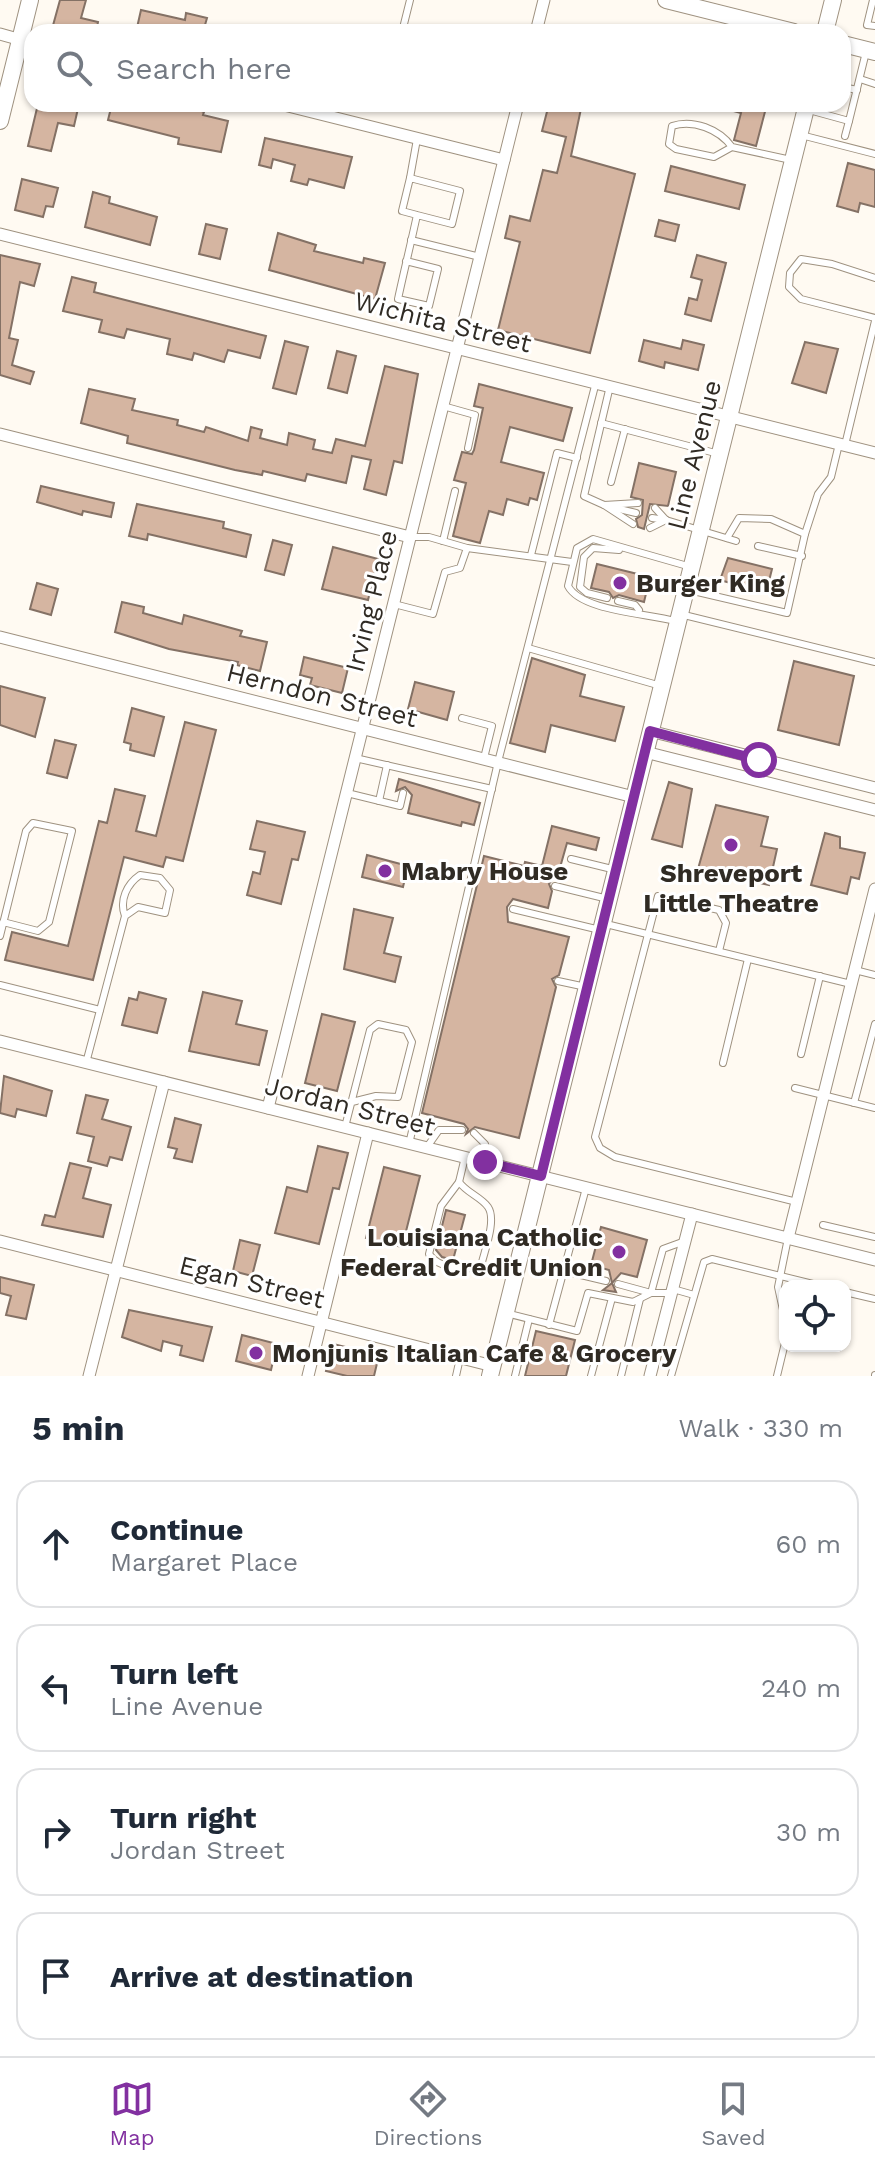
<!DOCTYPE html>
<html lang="en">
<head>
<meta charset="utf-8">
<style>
	:root { --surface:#fff; --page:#f6f6f7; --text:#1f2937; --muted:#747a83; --line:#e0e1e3; --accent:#8230a0 }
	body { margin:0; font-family:"Work Sans",sans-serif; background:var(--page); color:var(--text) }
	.controls { position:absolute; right:24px; bottom:24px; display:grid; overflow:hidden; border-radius:16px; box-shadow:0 2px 6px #0004 }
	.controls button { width:72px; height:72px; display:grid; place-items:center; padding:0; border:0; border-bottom:2px solid var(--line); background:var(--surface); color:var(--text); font:40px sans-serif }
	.stop { position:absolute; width:24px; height:24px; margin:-18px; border:6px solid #8230a0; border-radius:50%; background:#fff }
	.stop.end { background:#8230a0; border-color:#fff; box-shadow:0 2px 8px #0008 }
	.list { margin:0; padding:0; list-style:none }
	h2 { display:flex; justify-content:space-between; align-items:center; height:104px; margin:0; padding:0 32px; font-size:34px }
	h2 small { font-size:26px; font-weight:400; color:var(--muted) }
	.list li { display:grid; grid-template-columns:52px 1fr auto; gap:24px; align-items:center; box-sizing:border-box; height:128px; margin:0 16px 16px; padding:0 16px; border:2px solid var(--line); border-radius:24px }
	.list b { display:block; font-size:30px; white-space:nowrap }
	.list p { margin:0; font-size:26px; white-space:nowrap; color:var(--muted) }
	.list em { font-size:26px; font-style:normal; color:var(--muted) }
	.icon { flex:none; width:44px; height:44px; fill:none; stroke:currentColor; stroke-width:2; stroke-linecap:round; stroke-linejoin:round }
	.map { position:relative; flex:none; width:875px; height:1376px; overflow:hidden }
	.search { position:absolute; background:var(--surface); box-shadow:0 2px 6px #0004; left:24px; right:24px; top:24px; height:88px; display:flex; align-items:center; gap:20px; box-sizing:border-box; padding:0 28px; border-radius:24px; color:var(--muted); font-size:30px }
	.sheet { height:680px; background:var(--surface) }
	nav { display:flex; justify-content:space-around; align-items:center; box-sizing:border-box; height:112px; border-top:2px solid var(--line); background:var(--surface); font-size:22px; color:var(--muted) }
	nav a { display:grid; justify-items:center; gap:4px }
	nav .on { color:var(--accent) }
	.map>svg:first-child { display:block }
	.building { fill:#d5b5a1; stroke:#847165; stroke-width:2 }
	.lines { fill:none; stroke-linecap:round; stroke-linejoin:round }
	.lane-casing { stroke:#9f9280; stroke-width:8 }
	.street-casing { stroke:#9f9280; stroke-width:13 }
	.secondary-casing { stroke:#9f9280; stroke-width:18 }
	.lane { stroke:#fff; stroke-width:6 }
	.street { stroke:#fff; stroke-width:11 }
	.secondary { stroke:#fff; stroke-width:16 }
	.route { stroke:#8230a0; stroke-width:10 }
	.poi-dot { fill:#8230a0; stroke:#fff; stroke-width:3 }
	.labels { text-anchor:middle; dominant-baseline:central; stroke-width:6; stroke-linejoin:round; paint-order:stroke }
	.street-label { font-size:26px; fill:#302b24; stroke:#fff }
	.poi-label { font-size:26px; font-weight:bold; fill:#302b24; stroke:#fff; text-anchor:start }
</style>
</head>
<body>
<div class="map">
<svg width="875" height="1376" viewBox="0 0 875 1376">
	<rect width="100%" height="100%" fill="#fffaf2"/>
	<g class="building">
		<polygon points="60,0 86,0 81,18 98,22 96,32 52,29"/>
		<polygon points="141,10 185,20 186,13 207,18 203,32 136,32"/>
		<polygon points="38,104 79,104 74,126 58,123 51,151 28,146"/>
		<polygon points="112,104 185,104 204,112 203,115 228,121 221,152 178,144 179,138 108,120"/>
		<polygon points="549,104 582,104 571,156 635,174 590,353 498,330 520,242 505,238 510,216 530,221 543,170 557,173 566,137 542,131"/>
		<polygon points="722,104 767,104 756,146 734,140 741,113 722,108"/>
		<polygon points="265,138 352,157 344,188 309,179 307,185 291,181 295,165 273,159 271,168 259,165"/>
		<polygon points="848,163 875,170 875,207 860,203 858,212 837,206"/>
		<polygon points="671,166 745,185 739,209 665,191"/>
		<polygon points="22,179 58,188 53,207 46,206 43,217 15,210"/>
		<polygon points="93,192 110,197 109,203 157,217 150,245 85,227"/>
		<polygon points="659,220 679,225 675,241 655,236"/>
		<polygon points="206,224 227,229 220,259 199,254"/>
		<polygon points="278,233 316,245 314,251 363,263 364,258 385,263 375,299 269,270"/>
		<polygon points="0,255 40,264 34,286 20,282 9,338 18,340 12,365 34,372 30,384 0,375"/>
		<polygon points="697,255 726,263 711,321 685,314 689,298 697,300 702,280 691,277"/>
		<polygon points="72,277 96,283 94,292 266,336 260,358 228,350 224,362 194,353 192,360 167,354 170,339 127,329 124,338 99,332 102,320 63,311"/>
		<polygon points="644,340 681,349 683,340 704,345 698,370 665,362 664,368 639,361"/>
		<polygon points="285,341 308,347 296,394 273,388"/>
		<polygon points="805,342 838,349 826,393 792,383"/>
		<polygon points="337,351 356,356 347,393 328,388"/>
		<polygon points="385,366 418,374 402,463 394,461 386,495 364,489 371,460 352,456 346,483 307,474 305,481 263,471 262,475 235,470 127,443 128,436 81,423 89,389 135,399 132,410 178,420 177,425 204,432 206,427 248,441 251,427 262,430 260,438 287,445 289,433 315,440 313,449 332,453 336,439 365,446"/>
		<polygon points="479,384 572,408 563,441 510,427 501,462 544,473 537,500 530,498 528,505 507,499 503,515 489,511 480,543 453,536 466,483 454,480 462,452 472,454 474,450 483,408 474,406"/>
		<polygon points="639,463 676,472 668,506 650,504 644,529 638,527 636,519 642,515 643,500 631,497"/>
		<polygon points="41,486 114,503 111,517 83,511 82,515 37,502"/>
		<polygon points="137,504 224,522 223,528 251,535 246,557 148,534 147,540 129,536"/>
		<polygon points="273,540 292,545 284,575 265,570"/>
		<polygon points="333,547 378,559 368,600 322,589"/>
		<polygon points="728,558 772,569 766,593 720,580"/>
		<polygon points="597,564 650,577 644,602 619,595 613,598 609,592 591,588"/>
		<polygon points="37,583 58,589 51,615 30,609"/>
		<polygon points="122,602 144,607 143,613 182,624 184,615 242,631 240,636 267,642 260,671 237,665 238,662 169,649 115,632"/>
		<polygon points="304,657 348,668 342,693 310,685 312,678 300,675"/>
		<polygon points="532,658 585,675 580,696 624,707 615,741 551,725 545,752 510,743"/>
		<polygon points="794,661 854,676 839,745 778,730"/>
		<polygon points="415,682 454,692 447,720 408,709"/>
		<polygon points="0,686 45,698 35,737 0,725"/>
		<polygon points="132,708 164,717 154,756 130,750 131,744 124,742"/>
		<polygon points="185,722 216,730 183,861 166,857 163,867 124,857 93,980 5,960 12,932 68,946 99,821 107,823 115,789 145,796 136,831 156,836"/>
		<polygon points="55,740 76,745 67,778 47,773"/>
		<polygon points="399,779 480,803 474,825 462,822 461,826 408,813 412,795 405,787 396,791"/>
		<polygon points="669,782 692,789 682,847 652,839"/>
		<polygon points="716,805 768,817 761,846 777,849 769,885 698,869"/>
		<polygon points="257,821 305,832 298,860 292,859 281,904 247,895 253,872 260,874 265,852 250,849"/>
		<polygon points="552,826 599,838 596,850 567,843 559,871 549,884 552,891 548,908 513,899 507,907 508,922 569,937 559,975 552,979 556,987 519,1138 475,1127 466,1134 468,1129 464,1124 422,1113 484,856 524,866 525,862 542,866"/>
		<polygon points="825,833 840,837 840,848 865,853 859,879 851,877 847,894 811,885"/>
		<polygon points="367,855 408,866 403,887 362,877"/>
		<polygon points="354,909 393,918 384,953 401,957 395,982 344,969"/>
		<polygon points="139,992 166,999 157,1033 122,1025 129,998 137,1000"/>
		<polygon points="203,992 242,1001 236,1024 267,1031 259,1065 189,1051"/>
		<polygon points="322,1014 355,1022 337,1091 305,1083"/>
		<polygon points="4,1076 52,1091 46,1116 17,1109 15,1117 0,1113"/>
		<polygon points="86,1095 108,1100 102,1119 131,1127 122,1160 110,1157 107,1166 88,1161 94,1137 77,1133"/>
		<polygon points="175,1118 201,1125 192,1162 174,1158 177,1149 168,1147"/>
		<polygon points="318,1146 348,1153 339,1189 333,1188 319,1244 275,1233 287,1187 307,1192"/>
		<polygon points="70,1163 91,1168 83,1198 111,1205 103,1237 42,1225 45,1215 55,1217"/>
		<polygon points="384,1167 420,1176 402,1247 366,1238"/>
		<polygon points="446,1210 465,1215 453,1260 442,1257 436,1250"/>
		<polygon points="601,1227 647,1240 637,1277 621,1273 612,1283 616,1292 603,1290 612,1283 609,1270 591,1265"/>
		<polygon points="240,1240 260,1245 252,1276 233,1271"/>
		<polygon points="0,1277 34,1285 26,1319 6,1315 11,1296 0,1293"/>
		<polygon points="129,1310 212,1327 203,1361 180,1355 182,1346 163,1341 161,1351 122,1337"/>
		<polygon points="536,1331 575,1340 566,1376 525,1376"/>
		<polygon points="242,1335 277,1344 271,1370 236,1361"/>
		<polygon points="333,1344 379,1355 374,1376 347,1376 326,1371"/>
	</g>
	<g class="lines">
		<defs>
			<g id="lane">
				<polyline points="873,0 867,25 875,26"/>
				<polyline points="404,24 410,0"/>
				<polyline points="860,79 875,84"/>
				<polyline points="843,87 857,90"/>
				<polyline points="809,110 849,121 866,52"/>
				<polyline points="801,135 875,154"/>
				<polyline points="845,136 849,121"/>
				<path d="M732,147l-18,10 -38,-8 -7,-5 3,-18c21,-7 47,3 60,21l59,13"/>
				<polyline points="410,178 417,139"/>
				<polyline points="411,240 480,257"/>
				<path d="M406,261l32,8 -9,37 -31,-7c6,-28 13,-56 19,-84l35,9 8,-33 -50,-13 -8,33 15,4"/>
				<polyline points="875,278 832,264 801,259 790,273 789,287 801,299 875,318"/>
				<polyline points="610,386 584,496 604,505 638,503"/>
				<polyline points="443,406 475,415 468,448"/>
				<polyline points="601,423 719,454"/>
				<polyline points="845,445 875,321"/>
				<polyline points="611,482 625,429"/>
				<polyline points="604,505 633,524"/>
				<polyline points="611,507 636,513"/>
				<polyline points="655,508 666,520 736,541"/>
				<polyline points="652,518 666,520"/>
				<polyline points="650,528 666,520"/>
				<polyline points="727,538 739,518 771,519 805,534"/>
				<polyline points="443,541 455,491"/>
				<polyline points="758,546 802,556"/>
				<polyline points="467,548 572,562"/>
				<polyline points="531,555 557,453 577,458"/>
				<polyline points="689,590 787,613 805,534 818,494 831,477 839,444"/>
				<polyline points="607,598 587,593 580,587 584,557 593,548 619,550"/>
				<polyline points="618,601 635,605 639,610"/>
				<polyline points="394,604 433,614 445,572 460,568 467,548 429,537 410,537"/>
				<polyline points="680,614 875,662"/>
				<path d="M675,621c-29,-8 -94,-10 -107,-35l9,-38 16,-9 98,28"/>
				<polyline points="528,648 661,686"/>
				<polyline points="462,718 492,726 484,758"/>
				<polyline points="355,758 492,789"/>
				<polyline points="347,793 400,806 403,793"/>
				<polyline points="379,801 387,765"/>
				<polyline points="571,859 616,870"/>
				<polyline points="555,886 608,899"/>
				<polyline points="513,909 600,930"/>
				<polyline points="606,924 851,984"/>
				<polyline points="0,936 26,831 33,823 72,831 49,922 38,931 3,922"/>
				<polyline points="719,951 726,923 719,910 658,896 595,1137 600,1148 615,1157 797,1202"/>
				<polyline points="855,970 875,975"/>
				<polyline points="558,981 586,987"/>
				<polyline points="0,985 100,1010"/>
				<polyline points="801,1054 820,976"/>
				<path d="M86,1063l39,-147 13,-9 27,6 5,-23 -10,-12 -20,-3c-13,9 -21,25 -15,41"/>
				<polyline points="723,1063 748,959"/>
				<polyline points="795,1088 875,1108"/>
				<polyline points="854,1103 875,1024"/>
				<polyline points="345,1127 370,1030 378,1024 406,1030 412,1042 398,1097 376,1096 352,1102"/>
				<polyline points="474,1133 485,1144 488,1163"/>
				<polyline points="409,1144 498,762 596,382"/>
				<polyline points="427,1147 439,1130 462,1130"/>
				<path d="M465,1157l-6,25c8,11 22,15 29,25 9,13 -4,45 -7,59l34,8"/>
				<path d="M459,1182l-18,24 -12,48c10,15 36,17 52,12"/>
				<polyline points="823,1225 875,1237"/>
				<polyline points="564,1271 606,1281"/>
				<polyline points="618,1284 651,1293"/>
				<polyline points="673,1289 694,1295"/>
				<polyline points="845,1292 875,1299"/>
				<polyline points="671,1293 651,1293 663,1249 685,1241"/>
				<polyline points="506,1313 577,1331 588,1293 633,1302 651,1293"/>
				<polyline points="785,1319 778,1287 788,1238"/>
				<polyline points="549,1325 586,1188"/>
				<polyline points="456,1376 460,1358"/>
				<polyline points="515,1376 529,1319"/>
				<polyline points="591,1376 612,1298"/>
				<polyline points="621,1376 640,1299"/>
				<polyline points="671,1376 704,1262 712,1259 821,1286"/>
				<polyline points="777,1376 785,1343"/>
				<polyline points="875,1376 875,1375"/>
			</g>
			<g id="street">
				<polyline points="536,32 544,0"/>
				<polyline points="0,34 32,43"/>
				<polyline points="280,104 504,160"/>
				<polyline points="0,234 875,453"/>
				<polyline points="0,434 410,537"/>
				<polyline points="0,637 634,797"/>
				<polyline points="650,731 875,788"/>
				<polyline points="645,752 875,810"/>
				<polyline points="0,1041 875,1260"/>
				<polyline points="268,1108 518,104"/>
				<polyline points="788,1238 875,889"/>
				<polyline points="0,1241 493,1366"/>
				<polyline points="89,1376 164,1082"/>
				<polyline points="308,1376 368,1133"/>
				<polyline points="650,1376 692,1214"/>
			</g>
			<g id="secondary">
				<polyline points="666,0 794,32"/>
				<polyline points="825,32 833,0"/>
				<polyline points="843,44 875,52"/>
				<polyline points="0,121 30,0"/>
				<polyline points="490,1376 807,104"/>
			</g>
		</defs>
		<use href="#lane" class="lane-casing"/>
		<use href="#street" class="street-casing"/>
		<use href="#secondary" class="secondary-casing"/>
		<use href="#lane" class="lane"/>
		<use href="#street" class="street"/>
		<use href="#secondary" class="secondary"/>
	</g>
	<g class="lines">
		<polyline class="route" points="485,1162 541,1176 650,731 759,760"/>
	</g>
	<g class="poi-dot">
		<circle cx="620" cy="583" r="8"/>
		<circle cx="731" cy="845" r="8"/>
		<circle cx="385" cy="871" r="8"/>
		<circle cx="619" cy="1252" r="8"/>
		<circle cx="256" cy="1353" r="8"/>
	</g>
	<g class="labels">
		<g class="street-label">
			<text transform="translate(443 322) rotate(14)">Wichita Street</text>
			<text transform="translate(694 455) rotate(-76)">Line Avenue</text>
			<text transform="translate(371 601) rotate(-76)">Irving Place</text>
			<text transform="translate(322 695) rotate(14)">Herndon Street</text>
			<text transform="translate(350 1106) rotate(14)">Jordan Street</text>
			<text transform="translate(252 1282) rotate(14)">Egan Street</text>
		</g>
		<g class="poi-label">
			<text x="636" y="583">Burger King</text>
			<text x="401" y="871">Mabry House</text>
			<text x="731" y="873" text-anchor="middle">Shreveport<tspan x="731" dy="30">Little Theatre</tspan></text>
			<text x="603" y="1237" text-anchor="end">Louisiana Catholic<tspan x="603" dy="30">Federal Credit Union</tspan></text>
			<text x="272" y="1353">Monjunis Italian Cafe &amp; Grocery</text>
		</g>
	</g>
</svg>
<div class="controls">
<button><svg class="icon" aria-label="locate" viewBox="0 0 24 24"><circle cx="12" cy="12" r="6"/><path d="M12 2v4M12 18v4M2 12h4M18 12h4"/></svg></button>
</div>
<div class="stop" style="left:759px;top:760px"></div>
<div class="stop end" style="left:485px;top:1162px"></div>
<div class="search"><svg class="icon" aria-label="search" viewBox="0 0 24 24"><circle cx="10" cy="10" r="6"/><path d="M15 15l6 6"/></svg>Search here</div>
</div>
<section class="sheet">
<h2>5 min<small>Walk · 330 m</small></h2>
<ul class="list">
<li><svg class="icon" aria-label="ahead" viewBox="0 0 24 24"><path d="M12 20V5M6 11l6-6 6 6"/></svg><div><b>Continue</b><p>Margaret Place</p></div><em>60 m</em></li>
<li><svg class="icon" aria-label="left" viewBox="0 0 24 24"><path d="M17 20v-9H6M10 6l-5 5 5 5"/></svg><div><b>Turn left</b><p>Line Avenue</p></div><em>240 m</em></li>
<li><svg class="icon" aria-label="right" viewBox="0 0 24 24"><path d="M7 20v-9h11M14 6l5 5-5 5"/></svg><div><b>Turn right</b><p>Jordan Street</p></div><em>30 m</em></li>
<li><svg class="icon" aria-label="arrive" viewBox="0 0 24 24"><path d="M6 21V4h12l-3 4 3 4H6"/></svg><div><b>Arrive at destination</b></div></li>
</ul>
</section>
<nav>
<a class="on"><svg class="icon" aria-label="map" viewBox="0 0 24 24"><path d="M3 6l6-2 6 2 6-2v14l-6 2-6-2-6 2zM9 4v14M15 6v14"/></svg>Map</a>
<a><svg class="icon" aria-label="directions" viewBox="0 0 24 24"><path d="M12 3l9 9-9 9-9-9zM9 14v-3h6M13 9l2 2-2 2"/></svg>Directions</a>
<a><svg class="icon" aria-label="saved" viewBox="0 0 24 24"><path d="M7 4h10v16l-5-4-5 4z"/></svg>Saved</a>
</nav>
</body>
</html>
